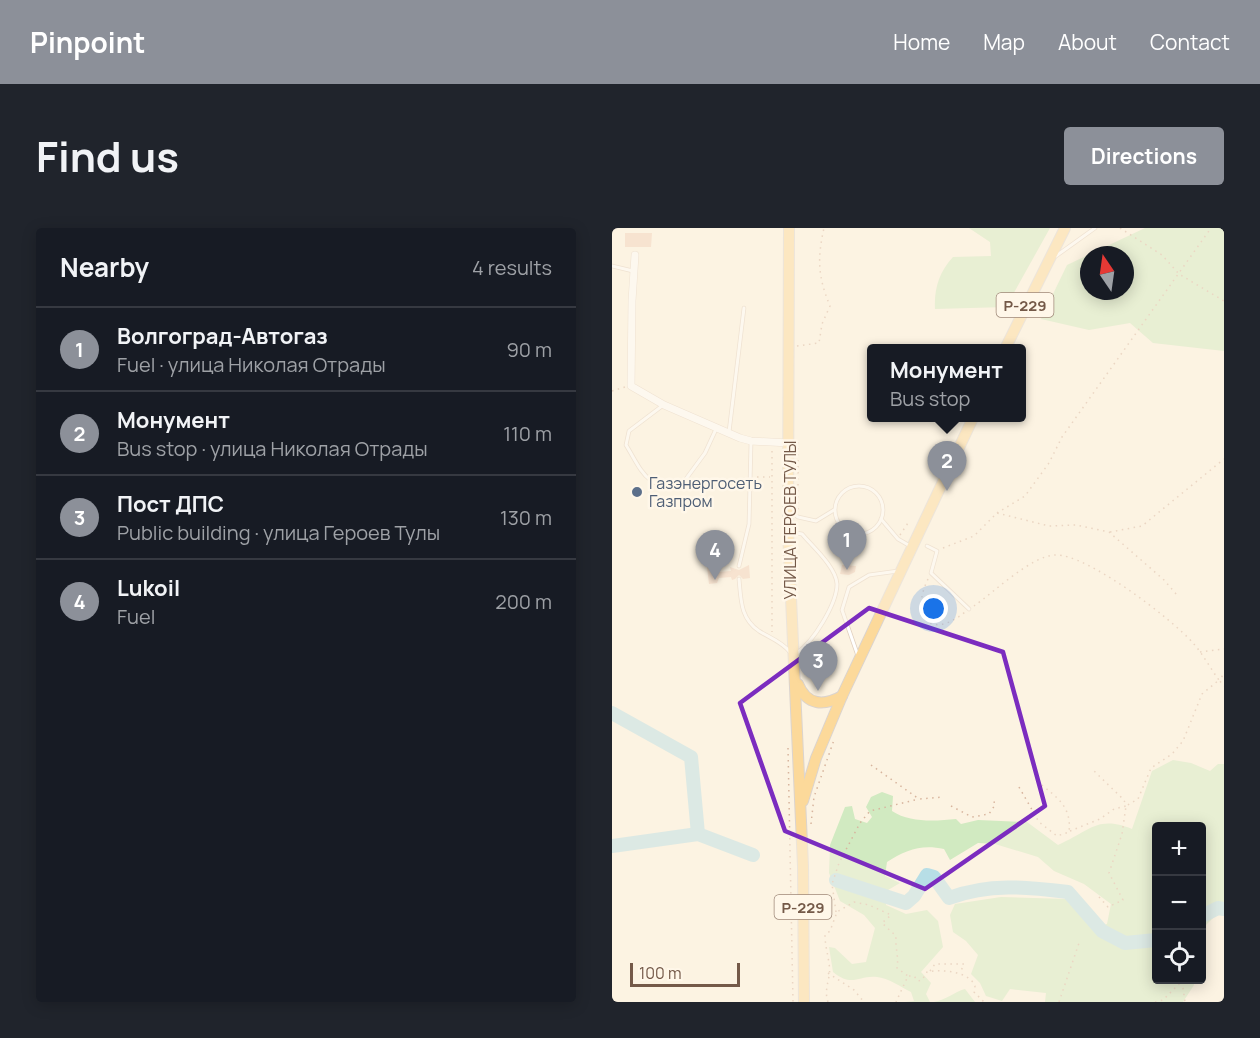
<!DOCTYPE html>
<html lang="en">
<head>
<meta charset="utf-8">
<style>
	:root { --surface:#171b24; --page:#20242c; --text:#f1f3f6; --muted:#9ea1a6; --line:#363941; --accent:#8c9099 }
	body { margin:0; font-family:Manrope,sans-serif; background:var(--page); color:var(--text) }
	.controls { position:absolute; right:18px; bottom:18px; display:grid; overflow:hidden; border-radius:6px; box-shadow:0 3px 15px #0003 }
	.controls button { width:54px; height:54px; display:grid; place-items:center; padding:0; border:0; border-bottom:2px solid var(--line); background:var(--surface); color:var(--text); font:30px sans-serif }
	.compass { position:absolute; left:468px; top:18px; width:54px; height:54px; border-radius:50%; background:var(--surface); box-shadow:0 3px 15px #0003; rotate:347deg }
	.scale { position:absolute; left:18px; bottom:15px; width:110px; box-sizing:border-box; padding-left:6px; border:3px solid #745948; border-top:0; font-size:16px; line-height:21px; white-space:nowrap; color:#745948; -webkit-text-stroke:4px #fff7e9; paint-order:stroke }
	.you { position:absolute; left:322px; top:381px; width:21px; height:21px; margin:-15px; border:4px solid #fff; border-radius:50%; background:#1a73e8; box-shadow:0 0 0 9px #1a73e833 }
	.badge { display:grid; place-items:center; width:39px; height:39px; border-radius:50%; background:var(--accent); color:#fff; font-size:20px; font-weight:700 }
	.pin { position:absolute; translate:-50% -50px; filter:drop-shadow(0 2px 3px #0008) }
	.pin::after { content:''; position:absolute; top:32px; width:21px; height:18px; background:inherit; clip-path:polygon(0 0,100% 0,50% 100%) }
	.popup { position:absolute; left:255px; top:116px; width:159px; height:78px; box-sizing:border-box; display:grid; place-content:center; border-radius:6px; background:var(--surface); filter:drop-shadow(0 2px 4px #0005); font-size:20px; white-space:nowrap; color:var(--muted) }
	.popup b { font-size:22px; color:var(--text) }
	.popup::after { content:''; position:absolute; left:50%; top:100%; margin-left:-12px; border:12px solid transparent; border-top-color:var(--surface) }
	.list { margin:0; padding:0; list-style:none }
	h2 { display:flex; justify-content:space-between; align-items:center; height:78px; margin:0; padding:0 24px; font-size:26px }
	h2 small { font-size:20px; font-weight:400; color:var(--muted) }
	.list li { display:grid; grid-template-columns:39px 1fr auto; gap:18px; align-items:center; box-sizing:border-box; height:84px; padding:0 24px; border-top:2px solid var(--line) }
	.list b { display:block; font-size:22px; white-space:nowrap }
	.list p { margin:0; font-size:20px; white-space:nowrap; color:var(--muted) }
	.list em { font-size:20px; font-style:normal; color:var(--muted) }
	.icon { flex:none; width:33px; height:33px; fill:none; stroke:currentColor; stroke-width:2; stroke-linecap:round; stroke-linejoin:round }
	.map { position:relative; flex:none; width:612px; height:774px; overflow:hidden; border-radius:6px }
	header { display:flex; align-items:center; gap:36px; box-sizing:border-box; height:84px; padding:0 30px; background:var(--accent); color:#fff }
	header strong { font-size:28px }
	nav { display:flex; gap:33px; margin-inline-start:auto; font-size:21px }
	.intro { display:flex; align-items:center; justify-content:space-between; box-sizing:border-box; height:144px; padding:0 36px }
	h1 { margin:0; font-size:42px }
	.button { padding:15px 27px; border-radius:6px; background:var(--accent); color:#fff; font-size:21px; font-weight:700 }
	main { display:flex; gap:36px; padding:0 36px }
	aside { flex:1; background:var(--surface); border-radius:6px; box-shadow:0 3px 15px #0003 }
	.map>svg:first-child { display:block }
	.green { fill:#d1eac1; fill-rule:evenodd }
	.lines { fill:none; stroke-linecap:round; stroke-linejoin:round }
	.river { stroke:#b7dee6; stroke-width:14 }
	.building { fill:#f2d1ba }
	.lane-casing { stroke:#e1cfbe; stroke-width:4.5 }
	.street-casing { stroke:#e1cfbe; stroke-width:8 }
	.primary-casing { stroke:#dbd4cf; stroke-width:12 }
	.path { stroke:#d7b49d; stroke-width:1.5; stroke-dasharray:1.5 4.5; stroke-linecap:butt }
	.lane { stroke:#fff; stroke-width:3 }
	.street { stroke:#fff; stroke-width:7 }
	.primary { stroke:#fcd99a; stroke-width:10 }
	.marked { fill:none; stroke:#7b2cbf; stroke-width:4.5; stroke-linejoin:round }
	.service-dot { fill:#5c6f8a; stroke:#fff7e9; stroke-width:2 }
	.labels { text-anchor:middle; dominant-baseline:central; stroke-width:5; stroke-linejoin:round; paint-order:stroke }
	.shield { fill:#fff7e9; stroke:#9e8878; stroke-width:1.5 }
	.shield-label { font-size:15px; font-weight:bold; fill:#745948 }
	.service-label { font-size:16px; fill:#4e5e75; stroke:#fff7e9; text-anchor:start }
	.street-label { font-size:16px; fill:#745948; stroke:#fff7e9 }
</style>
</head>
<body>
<header>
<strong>Pinpoint</strong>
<nav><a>Home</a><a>Map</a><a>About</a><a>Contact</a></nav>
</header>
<div class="intro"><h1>Find us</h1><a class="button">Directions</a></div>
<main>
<aside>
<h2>Nearby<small>4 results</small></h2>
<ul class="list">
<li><span class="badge">1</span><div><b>Волгоград-Автогаз</b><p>Fuel · улица Николая Отрады</p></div><em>90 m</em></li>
<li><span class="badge">2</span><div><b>Монумент</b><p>Bus stop · улица Николая Отрады</p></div><em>110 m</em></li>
<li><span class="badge">3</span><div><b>Пост ДПС</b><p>Public building · улица Героев Тулы</p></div><em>130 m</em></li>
<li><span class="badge">4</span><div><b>Lukoil</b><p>Fuel</p></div><em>200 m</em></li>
</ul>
</aside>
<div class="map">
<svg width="612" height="774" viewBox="0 0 612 774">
	<rect width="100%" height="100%" fill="#fcf3e2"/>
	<g class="green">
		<path d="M357,0h81l-44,79 -71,2c-1,-20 4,-37 18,-52l38,-1 -1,-14z"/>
		<path d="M533,0h79v123l-71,-8 -23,-20 -41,7 -48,-11 26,-54zM477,27h36v36h-36z"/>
		<path d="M561,532l18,3 19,8 8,-7h6v143l-22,22v-103h-46v154h37l1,5 -11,17h-138l1,-9 -36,-4 -8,12 -16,-5 -6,-13 -9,-9 7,-19 -12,-14 -13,-9 -3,-17 5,-11 46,-7 67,2 25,29 14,-4 4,-20 -27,-20 -30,-13 -16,-14 -43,-13 -17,-1 -28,17 -6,-11c-23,-5 -38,1 -57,13l-2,14 15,7 -12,7 -2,15 20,9 21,-4 11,11 5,26 -22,25 10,11 -5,11 4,8h-25l9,-1 -3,-9c-10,-5 -23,-14 -34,-15 -19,-2 -24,11 -44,-5l-4,-25 6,1 17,16 14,-2 9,-34 -11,-13 -24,-14 -11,-28 1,-28 15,-38 7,-1 3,13 12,4 5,-6 -6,-10 5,-10 11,-5 11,4 -1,15c18,12 44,10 64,8l5,5 17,-4 49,2 31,23c32,-14 39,-30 74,-16l20,-58z"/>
		<path d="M353,761l10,13h-41c12,-2 20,-10 31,-13z"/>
	</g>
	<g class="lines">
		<g class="river">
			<polyline points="0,485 79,529 86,606"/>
			<polyline points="0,618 86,606 141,627"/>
			<path d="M224,652l70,23 8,-7 13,-21 7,2 15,21c40,-15 78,-11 119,-6l34,39 23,12 31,-3"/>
			<polyline points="590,688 606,680 612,681"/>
		</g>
	</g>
	<g class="building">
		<polygon points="13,5 40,5 39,19 13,19"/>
		<polygon points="137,337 138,350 131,351 127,347 123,351 120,352 119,349 107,350 105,355 97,356 95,339 102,338 106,344 119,343 118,339 127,342"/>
		<polygon points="230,337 244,338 243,344 237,347 228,346"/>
	</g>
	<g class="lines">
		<defs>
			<g id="lane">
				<polyline points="444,28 483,0"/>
				<polyline points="0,38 21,43"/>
				<path d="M50,178l-33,25 -3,14c16,26 21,47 57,38l22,-30 12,-26"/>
				<polyline points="117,204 132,80"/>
				<circle cx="247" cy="282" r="24"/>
				<polyline points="179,284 186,289 204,293 222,282"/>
				<polyline points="269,291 286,311 298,318"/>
				<path d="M178,304l12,2c10,12 34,33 35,50 0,20 -24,58 -40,69"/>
				<polyline points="315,318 325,323 319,345 357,381"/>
				<polyline points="127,338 137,296 139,215"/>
				<path d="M127,351c2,20 1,39 20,52 11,7 22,10 31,21"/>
				<polyline points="246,428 230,382 237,359 257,347 286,343"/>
			</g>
			<polyline id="street" points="23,27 20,73 19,158 52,177 128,210 139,213 177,215"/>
			<g id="primary">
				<polyline points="177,0 176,303 191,638 192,774"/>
				<polyline points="393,121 453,0"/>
				<path d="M186,456c9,22 26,22 44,12"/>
				<polyline points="191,573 204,530 230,468 361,190"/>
			</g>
		</defs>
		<use href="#lane" class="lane-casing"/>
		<use href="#street" class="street-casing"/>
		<use href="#primary" class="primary-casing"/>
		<g class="path">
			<polyline points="508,0 550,27 567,46 612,73"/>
			<path d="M185,118l22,-3 3,-19 8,-18c-12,-29 -13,-47 -6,-78"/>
			<polyline points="0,163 13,159"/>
			<polyline points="186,214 186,284"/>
			<polyline points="160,223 160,404"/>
			<polyline points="145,249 158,249"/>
			<polyline points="385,285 413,268 437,235 450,209 599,0"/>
			<polyline points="498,304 530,298 612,231"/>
			<polyline points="288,307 296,295"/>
			<polyline points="331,320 362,308 385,285 437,298 464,297 497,304 552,352 565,367"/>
			<path d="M316,351c-18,37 2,62 37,33"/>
			<path d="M362,378c19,-13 57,-50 81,-51 31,-2 117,64 138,88 10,11 17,25 26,37l5,-6"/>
			<polyline points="588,424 612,421"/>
			<polyline points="176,520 181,774"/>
			<polyline points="259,537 307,571 331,569"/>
			<path d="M407,559l20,35 18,14 12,-4c3,-25 -12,-35 -30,-49"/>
			<polyline points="339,578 360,589 377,586 383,577 381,570"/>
			<polyline points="199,596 202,569 222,512"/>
			<polyline points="458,603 488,591 502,581 514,578 512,572 481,542"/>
			<polyline points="487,669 496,679 511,672 497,645 510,606 514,578 526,571 539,540 560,526 571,513 590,466 607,452 612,458"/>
			<polyline points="224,684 220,656 227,635 248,595 258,583 307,571"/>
			<polyline points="318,743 323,736 352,736 348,745"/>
			<polyline points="216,745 242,762 252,774"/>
			<path d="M297,748h5l4,5 4,-1 5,-8c14,-3 42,-1 48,14l-1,6 10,10"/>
			<path d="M216,774c-5,-14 4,-25 1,-38 -1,-10 -4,-18 -4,-29l5,-4 7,-19 17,-10 15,3 22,10 -9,8 14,13c-1,12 3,21 1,32l11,8 -12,26"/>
			<polyline points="447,774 468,712"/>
			<polyline points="543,774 551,772 570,753 573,774"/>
		</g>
		<use href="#lane" class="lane"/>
		<use href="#street" class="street"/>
		<use href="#primary" class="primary"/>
	</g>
	<path d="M0 0H612V774H0ZM257,380l134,44 42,154 -120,83 -140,-58 -45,-128z" fill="#fcf3e2" fill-opacity=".55" fill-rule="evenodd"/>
	<path class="marked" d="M257,380l134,44 42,154 -120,83 -140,-58 -45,-128z"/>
	<circle class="service-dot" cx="25" cy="264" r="6"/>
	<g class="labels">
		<g class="shield">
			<rect x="384.5" y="65" width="57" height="24" rx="4.5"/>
			<rect x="162.5" y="667" width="57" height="24" rx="4.5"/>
		</g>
		<g class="shield-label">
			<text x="413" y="77">Р-229</text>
			<text x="191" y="679">Р-229</text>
		</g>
		<g class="service-label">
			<text x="37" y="255">Газэнергосеть<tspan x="37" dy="18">Газпром</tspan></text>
		</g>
		<g class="street-label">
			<text transform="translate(178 292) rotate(-90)">УЛИЦА ГЕРОЕВ ТУЛЫ</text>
		</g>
	</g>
</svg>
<div class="controls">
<button>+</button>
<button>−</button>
<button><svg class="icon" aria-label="locate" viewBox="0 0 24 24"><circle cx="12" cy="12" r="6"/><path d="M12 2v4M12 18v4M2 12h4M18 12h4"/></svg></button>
</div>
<svg class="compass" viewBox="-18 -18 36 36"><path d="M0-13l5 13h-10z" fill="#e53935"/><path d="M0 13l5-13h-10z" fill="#9ea1a6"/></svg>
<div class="scale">100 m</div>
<div class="you"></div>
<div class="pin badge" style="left:235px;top:342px">1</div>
<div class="pin badge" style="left:335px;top:263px">2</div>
<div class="popup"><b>Монумент</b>Bus stop</div>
<div class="pin badge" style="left:206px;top:463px">3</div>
<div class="pin badge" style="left:103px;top:352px">4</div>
</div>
</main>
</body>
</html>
